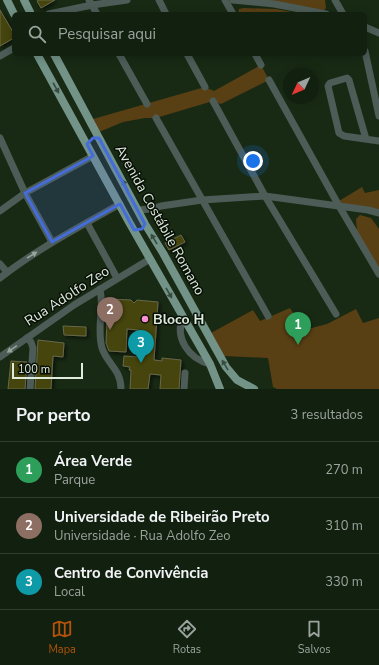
<!DOCTYPE html>
<html lang="pt">
<head>
<meta charset="utf-8">
<style>
	:root { --surface:#12200f; --page:#1f2d1d; --text:#f1f3f6; --muted:#9ca39e; --line:#313e2f; --accent:#b45309 }
	body { margin:0; font-family:"Nunito Sans",sans-serif; background:var(--page); color:var(--text) }
	.compass { position:absolute; left:283px; top:68px; width:36px; height:36px; border-radius:50%; background:var(--surface); box-shadow:0 2px 10px #0003; rotate:226deg }
	.scale { position:absolute; left:12px; bottom:10px; width:71px; box-sizing:border-box; padding-left:4px; border:2px solid #dfebdc; border-top:0; font-size:11px; line-height:14px; white-space:nowrap; color:#dfebdc; -webkit-text-stroke:3px #081007; paint-order:stroke }
	.you { position:absolute; left:253px; top:161px; width:14px; height:14px; margin:-10px; border:3px solid #fff; border-radius:50%; background:#1a73e8; box-shadow:0 0 0 6px #1a73e833 }
	.badge { display:grid; place-items:center; width:26px; height:26px; border-radius:50%; background:var(--accent); color:#fff; font-size:13px; font-weight:700 }
	.pin { position:absolute; translate:-50% -33px; filter:drop-shadow(0 1px 2px #0008) }
	.pin::after { content:''; position:absolute; top:21px; width:14px; height:12px; background:inherit; clip-path:polygon(0 0,100% 0,50% 100%) }
	.list { margin:0; padding:0; list-style:none }
	h2 { display:flex; justify-content:space-between; align-items:center; height:52px; margin:0; padding:0 16px; font-size:17px }
	h2 small { font-size:13px; font-weight:400; color:var(--muted) }
	.list li { display:grid; grid-template-columns:26px 1fr auto; gap:12px; align-items:center; box-sizing:border-box; height:56px; padding:0 16px; border-top:1px solid var(--line) }
	.list b { display:block; font-size:15px; white-space:nowrap }
	.list p { margin:0; font-size:13px; white-space:nowrap; color:var(--muted) }
	.list em { font-size:13px; font-style:normal; color:var(--muted) }
	.icon { flex:none; width:22px; height:22px; fill:none; stroke:currentColor; stroke-width:2; stroke-linecap:round; stroke-linejoin:round }
	.map { position:relative; flex:none; width:379px; height:389px; overflow:hidden }
	.search { position:absolute; background:var(--surface); box-shadow:0 2px 10px #0003; left:12px; right:12px; top:12px; height:44px; display:flex; align-items:center; gap:10px; box-sizing:border-box; padding:0 14px; border-radius:6px; color:var(--muted); font-size:15px }
	.sheet { height:220px; background:var(--surface) }
	nav { display:flex; justify-content:space-around; align-items:center; box-sizing:border-box; height:56px; border-top:1px solid var(--line); background:var(--surface); font-size:11px; color:var(--muted) }
	nav a { display:grid; justify-items:center; gap:2px }
	nav .on { color:var(--accent) }
	.map>svg:first-child { display:block }
	.green { fill:#593f14 }
	.building { fill:#454411; stroke:#676849; filter:url(#shadow) }
	.lines { fill:none; stroke-linecap:round; stroke-linejoin:round }
	.minor { stroke:#4d5c57; stroke-width:7 }
	.major { stroke:#739388; stroke-width:8 }
	.oneway { fill:#384b41 }
	.oneway2 { fill:#96a49a }
	.marked { fill:#446dd9; fill-opacity:0.2; stroke:#446dd9; stroke-width:3; stroke-linejoin:round }
	.poi-dot { fill:#f690d0; stroke:#081007; stroke-width:1.5 }
	.labels { text-anchor:middle; dominant-baseline:central; stroke-width:3; stroke-linejoin:round; paint-order:stroke }
	.street-label { font-size:14px; fill:#dfebdc; stroke:#081007 }
	.poi-label { font-size:14px; font-weight:bold; fill:#dfebdc; stroke:#081007; text-anchor:start }
</style>
</head>
<body>
<div class="map">
<svg width="379" height="389" viewBox="0 0 379 389">
	<defs>
		<filter id="shadow"><feDropShadow dx="2" dy="2" stdDeviation="2" flood-color="#0009"/></filter>
	</defs>
	<rect width="100%" height="100%" fill="#182a14"/>
	<g class="green">
		<polygon points="250,0 325,0 326,8 321,13"/>
		<polygon points="244,8 276,9 302,14 238,14 239,9"/>
		<polygon points="261,65 269,80 221,104 213,101 156,118 145,118 123,122 99,132 93,119 205,87 214,91"/>
		<polygon points="362,187 365,193 379,190 379,212 341,204 339,201"/>
		<polygon points="360,215 371,218 379,229 379,268 357,232 356,219"/>
		<polygon points="290,308 304,330 327,324 356,309 363,323 379,318 379,389 277,389 273,387 268,358 224,356 211,333 253,310 260,321"/>
	</g>
	<g class="building">
		<polygon points="39,0 55,0 41,8 37,1"/>
		<polygon points="0,10 13,32 14,31 14,38 0,46"/>
		<polygon points="181,235 185,242 169,250 165,243"/>
		<polygon points="108,299 131,300 134,303 137,300 158,302 154,360 162,361 162,358 181,360 179,389 160,389 161,375 150,374 148,389 130,389 131,370 129,370 130,367 123,366 124,356 137,357 138,330 127,329 126,352 109,351 106,343"/>
		<polygon points="63,326 86,327 86,336 64,335"/>
		<polygon points="38,340 64,343 63,357 53,356 51,389 35,389"/>
		<polygon points="11,361 27,362 25,389 8,389"/>
	</g>
	<g class="lines">
		<g class="minor">
			<polyline points="89,0 97,14"/>
			<polyline points="159,0 166,14"/>
			<polyline points="225,0 233,14"/>
			<polyline points="233,0 274,4 326,14"/>
			<polyline points="335,0 343,14"/>
			<polyline points="49,14 92,5 127,0"/>
			<polyline points="365,27 379,33"/>
			<polyline points="365,51 379,116"/>
			<polyline points="119,54 147,104"/>
			<polyline points="187,54 205,87"/>
			<polyline points="255,54 261,65"/>
			<polyline points="0,56 14,48"/>
			<polyline points="269,80 339,206 379,274"/>
			<polyline points="213,101 265,196 336,314"/>
			<polyline points="156,118 268,316"/>
			<polyline points="0,138 25,193 52,242"/>
			<polyline points="366,139 349,80 347,78 330,83 328,86 339,133 344,136 379,141"/>
			<polyline points="138,210 151,209 161,206 202,200 265,196 368,210 379,213"/>
			<polyline points="0,211 25,193 93,156"/>
			<polyline points="87,223 117,278"/>
			<polyline points="0,264 7,272"/>
			<path d="M0,278c37,-29 79,-51 120,-74"/>
			<path d="M100,289c1,6 2,12 1,18 0,14 -3,28 1,41 5,16 19,21 19,41"/>
			<path d="M183,317c-9,21 6,42 27,47"/>
			<polyline points="27,338 31,342 33,348 30,389"/>
			<polyline points="0,357 74,305 150,259"/>
			<polyline points="184,389 185,373"/>
		</g>
		<g class="major">
			<polyline points="7,0 14,14"/>
			<polyline points="24,0 31,14"/>
			<polyline points="37,54 129,222 210,364 220,389"/>
			<polyline points="54,54 145,224 163,253 226,367 237,380 254,389"/>
		</g>
	</g>
	<defs><path id="oneway-solid" d="M-6-.8H1V-3.2L6.5 0L1 3.2V.8H-6Z"/></defs>
	<g class="oneway">
		<use href="#oneway-solid" transform="translate(56 88) rotate(61)"/>
		<use href="#oneway-solid" transform="translate(125 185) rotate(-118)"/>
		<use href="#oneway-solid" transform="translate(154 239) rotate(-121)"/>
		<use href="#oneway-solid" transform="translate(169 293) rotate(60)"/>
		<use href="#oneway-solid" transform="translate(225 365) rotate(-121)"/>
	</g>
	<g class="oneway2">
		<use href="#oneway-solid" transform="translate(32 255) rotate(-32)"/>
		<use href="#oneway-solid" transform="translate(12 349) rotate(145)"/>
	</g>
	<path class="marked" d="M93,138h6l46,86 -3,5 -8,1 -14,-26 -68,38 -27,-49 68,-37 -6,-12z"/>
	<circle class="poi-dot" cx="145" cy="319" r="4"/>
	<g class="labels">
		<g class="street-label">
			<text transform="translate(160 220) rotate(61)">Avenida Costábile Romano</text>
			<text transform="translate(67 296) rotate(-33)">Rua Adolfo Zeo</text>
		</g>
		<g class="poi-label">
			<text x="153" y="319">Bloco H</text>
		</g>
	</g>
</svg>
<svg class="compass" viewBox="-18 -18 36 36"><path d="M0-13l5 13h-10z" fill="#e53935"/><path d="M0 13l5-13h-10z" fill="#9ca39e"/></svg>
<div class="scale">100 m</div>
<div class="you"></div>
<div class="pin badge" style="left:298px;top:345px;background:#2e9e5b">1</div>
<div class="pin badge" style="left:110px;top:330px;background:#8d6e63">2</div>
<div class="pin badge" style="left:141px;top:363px;background:#0f9aa8">3</div>
<div class="search"><svg class="icon" aria-label="search" viewBox="0 0 24 24"><circle cx="10" cy="10" r="6"/><path d="M15 15l6 6"/></svg>Pesquisar aqui</div>
</div>
<section class="sheet">
<h2>Por perto<small>3 resultados</small></h2>
<ul class="list">
<li><span class="badge" style="background:#2e9e5b">1</span><div><b>Área Verde</b><p>Parque</p></div><em>270 m</em></li>
<li><span class="badge" style="background:#8d6e63">2</span><div><b>Universidade de Ribeirão Preto</b><p>Universidade · Rua Adolfo Zeo</p></div><em>310 m</em></li>
<li><span class="badge" style="background:#0f9aa8">3</span><div><b>Centro de Convivência</b><p>Local</p></div><em>330 m</em></li>
</ul>
</section>
<nav>
<a class="on"><svg class="icon" aria-label="map" viewBox="0 0 24 24"><path d="M3 6l6-2 6 2 6-2v14l-6 2-6-2-6 2zM9 4v14M15 6v14"/></svg>Mapa</a>
<a><svg class="icon" aria-label="directions" viewBox="0 0 24 24"><path d="M12 3l9 9-9 9-9-9zM9 14v-3h6M13 9l2 2-2 2"/></svg>Rotas</a>
<a><svg class="icon" aria-label="saved" viewBox="0 0 24 24"><path d="M7 4h10v16l-5-4-5 4z"/></svg>Salvos</a>
</nav>
</body>
</html>
